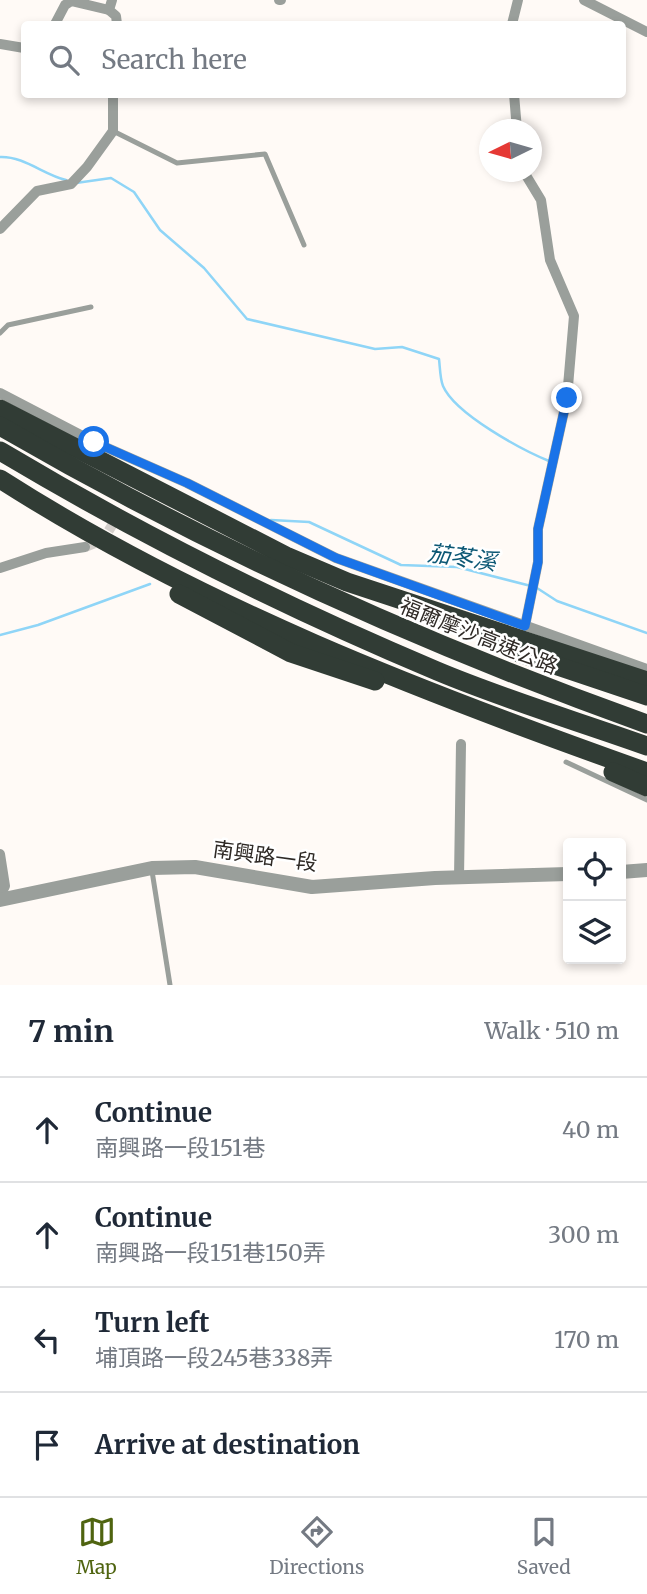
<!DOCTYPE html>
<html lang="en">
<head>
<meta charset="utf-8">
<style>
	:root { --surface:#fff; --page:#f2f2f3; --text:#1f2937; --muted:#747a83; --line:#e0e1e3; --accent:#4f6410 }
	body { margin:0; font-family:Merriweather,"Noto Sans TC",serif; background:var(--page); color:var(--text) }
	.controls { position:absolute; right:21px; bottom:21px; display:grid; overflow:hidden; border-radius:7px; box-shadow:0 4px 10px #0003 }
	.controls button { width:63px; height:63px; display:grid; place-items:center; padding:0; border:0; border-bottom:2px solid var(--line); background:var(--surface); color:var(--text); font:35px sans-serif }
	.compass { position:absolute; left:479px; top:119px; width:63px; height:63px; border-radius:50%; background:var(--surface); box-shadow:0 4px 10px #0003; rotate:265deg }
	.stop { position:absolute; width:21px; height:21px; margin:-16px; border:5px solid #1a73e8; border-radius:50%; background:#fff }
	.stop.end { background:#1a73e8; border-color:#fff; box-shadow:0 2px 7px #0008 }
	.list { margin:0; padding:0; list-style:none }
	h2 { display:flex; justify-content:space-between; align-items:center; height:91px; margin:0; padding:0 28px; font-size:30px }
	h2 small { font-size:23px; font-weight:400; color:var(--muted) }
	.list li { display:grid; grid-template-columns:46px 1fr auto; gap:21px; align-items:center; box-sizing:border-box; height:105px; padding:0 28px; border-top:2px solid var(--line) }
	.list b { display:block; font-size:26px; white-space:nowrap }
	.list p { margin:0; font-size:23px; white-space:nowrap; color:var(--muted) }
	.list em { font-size:23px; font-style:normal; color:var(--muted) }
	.icon { flex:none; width:38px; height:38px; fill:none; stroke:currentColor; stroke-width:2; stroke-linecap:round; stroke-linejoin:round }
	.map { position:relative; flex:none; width:647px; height:985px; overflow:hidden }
	.search { position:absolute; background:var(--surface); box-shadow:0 4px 10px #0003; left:21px; right:21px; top:21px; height:77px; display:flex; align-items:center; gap:18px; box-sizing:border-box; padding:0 24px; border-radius:7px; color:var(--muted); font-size:26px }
	.sheet { height:511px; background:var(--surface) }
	nav { display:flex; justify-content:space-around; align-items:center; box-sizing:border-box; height:98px; border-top:2px solid var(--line); background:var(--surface); font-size:19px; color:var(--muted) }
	nav a { display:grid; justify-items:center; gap:4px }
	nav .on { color:var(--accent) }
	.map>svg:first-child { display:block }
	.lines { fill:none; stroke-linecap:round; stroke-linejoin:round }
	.stream { stroke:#8fd5f7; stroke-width:2.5 }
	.minor-tunnel { stroke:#d5d0cc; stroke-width:10; stroke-dasharray:10 5; stroke-linecap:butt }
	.service { stroke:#9a9f9b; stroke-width:5 }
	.minor { stroke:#9a9f9b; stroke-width:10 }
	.tertiary { stroke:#9a9f9b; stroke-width:14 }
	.motorway { stroke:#313c35; stroke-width:19 }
	.route { stroke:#1a73e8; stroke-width:9 }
	.labels { text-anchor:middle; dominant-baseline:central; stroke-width:5; stroke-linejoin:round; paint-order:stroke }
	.street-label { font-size:21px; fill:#2f2a26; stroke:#fff }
	.water-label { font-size:23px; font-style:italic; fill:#0b5774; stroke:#fff }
</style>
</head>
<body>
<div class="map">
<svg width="647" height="985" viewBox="0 0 647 985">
	<rect width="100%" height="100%" fill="#fffaf6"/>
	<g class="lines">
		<g class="stream">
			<path d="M0,157c24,-1 44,18 66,23"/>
			<path d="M76,183l35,-5 23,14 26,38 44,38 43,51 128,30 27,-2 37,12c1,8 1,20 4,27 12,28 79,64 106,75"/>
			<polyline points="271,520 309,522 401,565 457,567 531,586"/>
			<polyline points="537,588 557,601 647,633"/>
			<polyline points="0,635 38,625 150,584"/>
		</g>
		<polyline class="minor-tunnel" points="85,547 103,540 130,496"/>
		<g class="service">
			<polyline points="113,131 177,163 265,154 304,245"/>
			<polyline points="0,333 8,325 91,307"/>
			<polyline points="566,762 647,800"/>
			<polyline points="152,871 170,985"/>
		</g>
		<g class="minor">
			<polyline points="112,0 109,10 116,16 117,24"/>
			<polyline points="279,0 281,0"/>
			<polyline points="584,0 647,32"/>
			<polyline points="55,24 65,5 71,1 109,10"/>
			<polyline points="512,24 518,0"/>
			<polyline points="0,44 24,48"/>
			<polyline points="514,94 517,130"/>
			<polyline points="524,172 541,200 550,260 574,316 567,398 538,529 538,562 525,626"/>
			<polyline points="0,229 37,191 71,184 87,167 113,131 113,94"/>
			<polyline points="0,393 94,442 187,483 336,558 647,669"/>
			<polyline points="0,568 46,553 85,547"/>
			<polyline points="0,854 5,886 0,896"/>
			<polyline points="459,878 461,744"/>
		</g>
		<g class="tertiary">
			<polyline points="621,872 647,870"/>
			<polyline points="0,900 152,868 195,867 312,887 435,878 568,874"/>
		</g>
		<g class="motorway">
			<polyline points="0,409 286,556 347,582 647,681"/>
			<path d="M0,426c208,121 420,217 647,298"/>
			<path d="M0,451c139,83 287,157 437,220 69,29 140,50 210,75"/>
			<path d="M0,479c200,128 424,214 647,293"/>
			<polyline points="179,594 291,653 375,681"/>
			<polyline points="519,653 647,696"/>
			<polyline points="613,772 647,787"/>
		</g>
	</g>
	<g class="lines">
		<polyline class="route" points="94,442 187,483 336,558 525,626 538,562 538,529 567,398"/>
	</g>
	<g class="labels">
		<g class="street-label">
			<text transform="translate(479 636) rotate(22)">福爾摩沙高速公路</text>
			<text transform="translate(265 856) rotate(8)">南興路一段</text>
		</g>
		<g class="water-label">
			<text transform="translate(462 557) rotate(8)">茄苳溪</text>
		</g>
	</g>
</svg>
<div class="controls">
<button><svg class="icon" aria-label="locate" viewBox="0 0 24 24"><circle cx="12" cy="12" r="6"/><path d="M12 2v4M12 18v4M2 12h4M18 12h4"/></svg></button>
<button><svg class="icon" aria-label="layers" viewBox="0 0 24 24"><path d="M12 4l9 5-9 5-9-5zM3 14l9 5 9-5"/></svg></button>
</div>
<svg class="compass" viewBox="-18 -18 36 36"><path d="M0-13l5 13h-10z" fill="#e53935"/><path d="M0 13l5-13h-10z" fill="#747a83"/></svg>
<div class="stop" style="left:94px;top:442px"></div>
<div class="stop end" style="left:567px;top:398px"></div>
<div class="search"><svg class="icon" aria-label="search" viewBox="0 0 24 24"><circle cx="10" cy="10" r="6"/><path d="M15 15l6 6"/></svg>Search here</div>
</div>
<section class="sheet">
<h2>7 min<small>Walk · 510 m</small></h2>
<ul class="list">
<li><svg class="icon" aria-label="ahead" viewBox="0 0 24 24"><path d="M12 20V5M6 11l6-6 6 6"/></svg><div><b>Continue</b><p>南興路一段151巷</p></div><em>40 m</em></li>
<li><svg class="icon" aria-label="ahead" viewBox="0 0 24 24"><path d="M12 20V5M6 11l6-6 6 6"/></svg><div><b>Continue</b><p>南興路一段151巷150弄</p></div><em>300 m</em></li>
<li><svg class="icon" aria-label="left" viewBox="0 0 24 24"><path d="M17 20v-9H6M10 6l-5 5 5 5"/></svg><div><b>Turn left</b><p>埔頂路一段245巷338弄</p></div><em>170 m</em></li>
<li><svg class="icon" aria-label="arrive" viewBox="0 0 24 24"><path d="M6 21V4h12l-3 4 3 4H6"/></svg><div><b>Arrive at destination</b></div></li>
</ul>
</section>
<nav>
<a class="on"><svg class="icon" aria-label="map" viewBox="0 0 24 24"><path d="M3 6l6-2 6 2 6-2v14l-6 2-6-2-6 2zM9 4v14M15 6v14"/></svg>Map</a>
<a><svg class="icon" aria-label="directions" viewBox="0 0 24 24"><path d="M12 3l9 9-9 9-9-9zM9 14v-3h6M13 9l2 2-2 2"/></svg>Directions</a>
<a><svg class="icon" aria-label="saved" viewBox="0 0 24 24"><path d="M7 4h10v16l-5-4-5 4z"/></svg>Saved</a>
</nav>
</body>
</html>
